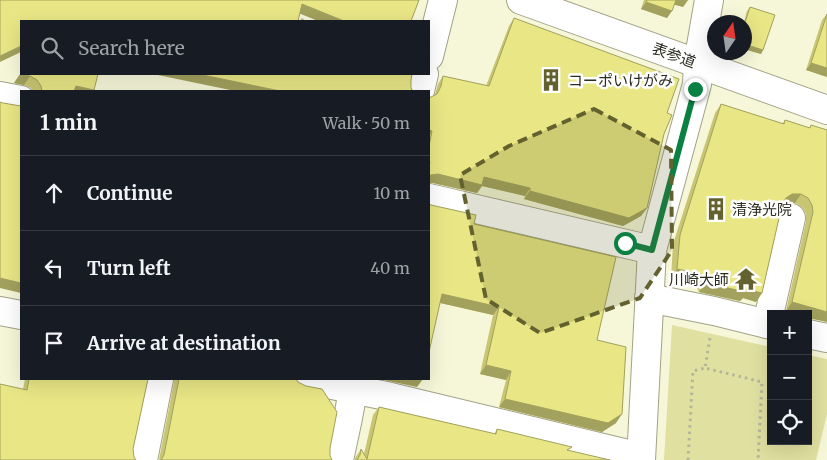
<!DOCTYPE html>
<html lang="en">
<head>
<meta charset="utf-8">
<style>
	:root { --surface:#171b24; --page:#20242c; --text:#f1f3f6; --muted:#9ea1a6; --line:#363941 }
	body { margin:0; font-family:Merriweather,"Noto Sans JP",serif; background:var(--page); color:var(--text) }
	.controls { position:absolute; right:15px; bottom:15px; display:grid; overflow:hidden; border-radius:0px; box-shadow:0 5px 20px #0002 }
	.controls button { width:45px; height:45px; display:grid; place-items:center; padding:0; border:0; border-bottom:1px solid var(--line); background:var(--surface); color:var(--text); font:25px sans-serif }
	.compass { position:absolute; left:707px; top:15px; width:45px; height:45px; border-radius:50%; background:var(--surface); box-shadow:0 5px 20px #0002; rotate:13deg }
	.stop { position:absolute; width:15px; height:15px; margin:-11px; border:4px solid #0b8043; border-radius:50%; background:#fff }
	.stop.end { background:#0b8043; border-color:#fff; box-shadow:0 1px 5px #0008 }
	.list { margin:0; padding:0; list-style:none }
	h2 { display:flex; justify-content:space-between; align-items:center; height:65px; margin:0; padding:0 20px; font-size:21px }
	h2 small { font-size:16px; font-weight:400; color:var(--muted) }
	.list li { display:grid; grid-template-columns:32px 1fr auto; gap:15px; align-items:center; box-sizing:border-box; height:75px; padding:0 20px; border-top:1px solid var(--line) }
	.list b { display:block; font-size:19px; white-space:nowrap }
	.list em { font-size:16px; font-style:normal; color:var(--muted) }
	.icon { flex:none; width:28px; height:28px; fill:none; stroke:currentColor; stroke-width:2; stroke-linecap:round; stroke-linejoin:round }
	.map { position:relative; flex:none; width:827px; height:460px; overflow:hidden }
	.search { position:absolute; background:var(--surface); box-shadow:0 5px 20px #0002; left:20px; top:20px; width:410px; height:55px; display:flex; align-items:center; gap:12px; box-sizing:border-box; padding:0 18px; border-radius:0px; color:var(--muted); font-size:19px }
	.panel { position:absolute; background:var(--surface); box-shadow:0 5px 20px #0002; left:20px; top:90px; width:410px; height:290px; border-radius:0px }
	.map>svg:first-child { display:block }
	.green { fill:#e0e0a1 }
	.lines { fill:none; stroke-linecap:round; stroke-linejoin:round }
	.minor-casing { stroke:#a2a287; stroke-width:30 }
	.path { stroke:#b5b59d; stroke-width:3; stroke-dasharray:2.5 4; stroke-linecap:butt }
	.minor { stroke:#fff; stroke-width:28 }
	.wall { fill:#c8c672 }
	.shaded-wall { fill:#a2a15d }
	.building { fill:#e8e685; stroke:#a2a15d }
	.route { stroke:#0b8043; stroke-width:6 }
	.marked { fill:#63622e; fill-opacity:0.2; stroke:#63622e; stroke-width:4; stroke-dasharray:10 6; stroke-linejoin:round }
	.labels { text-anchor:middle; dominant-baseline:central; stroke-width:5; stroke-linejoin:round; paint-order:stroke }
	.street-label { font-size:15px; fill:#2b2b20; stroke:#fff }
	.poi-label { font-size:15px; fill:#2b2b20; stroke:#fff; text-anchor:start }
</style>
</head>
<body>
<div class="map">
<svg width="827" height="460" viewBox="0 0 827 460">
	<rect width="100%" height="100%" fill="#f6f7d9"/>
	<polygon class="green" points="672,325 771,347 771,441 808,441 808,355 827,359 827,414 816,460 664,460"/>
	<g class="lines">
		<defs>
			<g id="minor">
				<polyline points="521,0 827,110"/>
				<polyline points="429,56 443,0"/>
				<polyline points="420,91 424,74"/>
				<polyline points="0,96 21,100"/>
				<polyline points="429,198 652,250"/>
				<polyline points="649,298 714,311 771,325"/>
				<polyline points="0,311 21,315"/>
				<polyline points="767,324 791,218"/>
				<polyline points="808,334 827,338"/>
				<polyline points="303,379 391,397 641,457"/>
				<polyline points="143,460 159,379"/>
				<polyline points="339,460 348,418 355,379"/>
				<polyline points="641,460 652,250 697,84 698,63 709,0"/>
			</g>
		</defs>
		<use href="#minor" class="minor-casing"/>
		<g class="path">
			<polyline points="302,21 304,12"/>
			<polyline points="710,338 705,368 762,382 758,460"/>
			<polyline points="688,460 693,371 705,368"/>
		</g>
		<use href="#minor" class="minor"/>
	</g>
	<g class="wall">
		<polygon points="644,0 688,0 683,7 674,4 667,18 641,9"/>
		<polygon points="750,7 763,50 761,54 744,49 744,22 747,11"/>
		<polygon points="827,14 827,77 806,70 822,20"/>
		<polygon points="514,18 667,113 664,134 647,208 641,216 623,226 524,199 525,196 482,186 477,193 433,183 429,183 429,98 435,95 438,84 443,76 486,86 509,26"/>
		<polygon points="21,74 93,91 33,91 31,88 24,85 14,83"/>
		<polygon points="721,104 782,124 785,120 809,128 811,125 827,322 786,311 806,221 806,214 802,207 795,203 786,203 782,206 762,293 756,302 743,298 740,301 699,292 694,283 671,278 673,244 715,113"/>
		<polygon points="429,204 474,224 597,340 616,423 602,432 499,407 506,380 480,374 493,315 440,303"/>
		<polygon points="25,379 148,379 133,449 23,389"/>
		<polygon points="174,379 296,379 330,448 330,456 332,460 159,460 174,382"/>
		<polygon points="379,407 494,434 497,429 569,451 610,460 355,460 355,458 361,449 364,454 373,415"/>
	</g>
	<g class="shaded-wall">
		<polygon points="674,0 688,0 683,7 672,4"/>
		<polygon points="646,2 672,11 667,18 641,9"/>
		<polygon points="302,4 344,21 318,21 296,12"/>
		<polygon points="744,44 763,50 761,54 744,49"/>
		<polygon points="21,46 21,52 0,62 0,56"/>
		<polygon points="811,63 827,68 827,77 806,70"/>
		<polygon points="20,74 30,76 24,85 14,83"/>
		<polygon points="153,74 198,74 280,91 235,91"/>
		<polygon points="76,86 94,90 93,91 72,91"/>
		<polygon points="429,130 432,131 429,136"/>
		<polygon points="438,174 484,177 530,188 525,196 482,186 477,193 433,183 429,183 429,176 431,175"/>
		<polygon points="530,191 647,208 641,216 623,226 524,199"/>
		<polygon points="792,194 801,194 795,203 786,203 780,207 786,198"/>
		<polygon points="677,269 701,274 694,283 671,278"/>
		<polygon points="0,278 21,283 21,293 0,288"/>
		<polygon points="705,283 749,290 762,293 756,302 743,298 740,301 699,292"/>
		<polygon points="442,294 499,307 493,315 436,302"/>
		<polygon points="792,302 827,312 827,322 808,318 808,314 794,314 786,311"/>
		<polygon points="486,365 511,371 506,380 480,374"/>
		<polygon points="384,379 423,379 417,387 384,380"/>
		<polygon points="505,399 622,414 616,423 602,432 499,407"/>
	</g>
	<g class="building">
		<polygon points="0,0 419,0 411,21 344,21 302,4 298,21 21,21 21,46 0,56"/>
		<polygon points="647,0 676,0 672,11 646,2"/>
		<polygon points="750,7 775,15 763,50 744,44 744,25"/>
		<polygon points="827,14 827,68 811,63"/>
		<polygon points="514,18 679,79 667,113 672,115 664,134 647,208 629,218 530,191 530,188 484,177 482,185 438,174 431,175 429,176 429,166 430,162 429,161 429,146 432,131 429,130 429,98 437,94 441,86 443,76 489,86"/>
		<polygon points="21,73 21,74 98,74 94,90 76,86 74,91 42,91 41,86 37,80 30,76 20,74"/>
		<polygon points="198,74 412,74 411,80 411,88 413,91 280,91"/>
		<polygon points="0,102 3,103 21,106 21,283 0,278"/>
		<polygon points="721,104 784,124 785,120 810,128 811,125 827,130 827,312 792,302 813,212 812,205 808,198 801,194 792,194 786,198 782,205 762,293 749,290 746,292 705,283 701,274 677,269 680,235"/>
		<polygon points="429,204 431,205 476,215 474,224 616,257 597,340 626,347 622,414 608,423 505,399 511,371 486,365 499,307 442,294 429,352"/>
		<polygon points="29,379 148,379 133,449 134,457 136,460 0,460 0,384 27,390"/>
		<polygon points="179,379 296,379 298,382 306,386 322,389 337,412 330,448 330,456 332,460 161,460 164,455"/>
		<polygon points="379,407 496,434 497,429 572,447 567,450 610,460 357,460 360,455 361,449 367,459"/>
	</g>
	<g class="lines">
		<polyline class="route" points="625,243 652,250 695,89"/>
	</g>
	<path class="marked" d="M594,109l77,41 1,100 -32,48 -100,35 -54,-34 -26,-124 49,-29z"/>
	<defs>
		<symbol id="building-bare" viewBox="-9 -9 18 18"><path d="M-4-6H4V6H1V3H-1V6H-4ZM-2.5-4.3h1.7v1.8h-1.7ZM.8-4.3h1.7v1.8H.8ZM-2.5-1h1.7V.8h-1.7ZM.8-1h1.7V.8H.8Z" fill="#63622e" stroke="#fff" stroke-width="2.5" paint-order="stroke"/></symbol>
		<symbol id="temple-bare" viewBox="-9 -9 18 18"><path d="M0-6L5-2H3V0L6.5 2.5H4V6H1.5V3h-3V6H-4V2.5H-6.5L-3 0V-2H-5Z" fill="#63622e" stroke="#fff" stroke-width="2.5" paint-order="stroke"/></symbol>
	</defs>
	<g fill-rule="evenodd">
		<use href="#building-bare" x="535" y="64" width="32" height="32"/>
		<use href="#building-bare" x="700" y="193" width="32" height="32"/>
		<use href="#temple-bare" x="730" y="263" width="32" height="32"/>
	</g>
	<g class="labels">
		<g class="street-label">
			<text transform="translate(674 55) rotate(20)">表参道</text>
		</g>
		<g class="poi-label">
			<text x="568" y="80">コーポいけがみ</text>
			<text x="732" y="209">清浄光院</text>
			<text x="729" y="279" text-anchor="end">川崎大師</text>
		</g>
	</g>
</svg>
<div class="controls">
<button>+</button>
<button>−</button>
<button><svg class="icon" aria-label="locate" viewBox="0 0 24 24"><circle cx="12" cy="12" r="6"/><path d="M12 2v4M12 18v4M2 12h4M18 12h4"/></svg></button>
</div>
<svg class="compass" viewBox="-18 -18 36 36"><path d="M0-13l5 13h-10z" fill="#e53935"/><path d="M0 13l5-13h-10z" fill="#9ea1a6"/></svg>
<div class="stop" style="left:625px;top:243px"></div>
<div class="stop end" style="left:695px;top:89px"></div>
<div class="search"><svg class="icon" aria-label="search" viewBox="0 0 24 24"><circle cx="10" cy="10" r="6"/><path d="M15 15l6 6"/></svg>Search here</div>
<section class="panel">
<h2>1 min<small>Walk · 50 m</small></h2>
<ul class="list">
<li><svg class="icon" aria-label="ahead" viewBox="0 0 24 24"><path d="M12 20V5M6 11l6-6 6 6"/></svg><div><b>Continue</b></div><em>10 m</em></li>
<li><svg class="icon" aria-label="left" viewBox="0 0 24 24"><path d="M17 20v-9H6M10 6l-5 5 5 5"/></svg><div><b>Turn left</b></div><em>40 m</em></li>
<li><svg class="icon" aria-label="arrive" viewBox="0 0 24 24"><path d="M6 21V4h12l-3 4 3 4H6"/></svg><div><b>Arrive at destination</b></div></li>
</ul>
</section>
</div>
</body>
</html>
